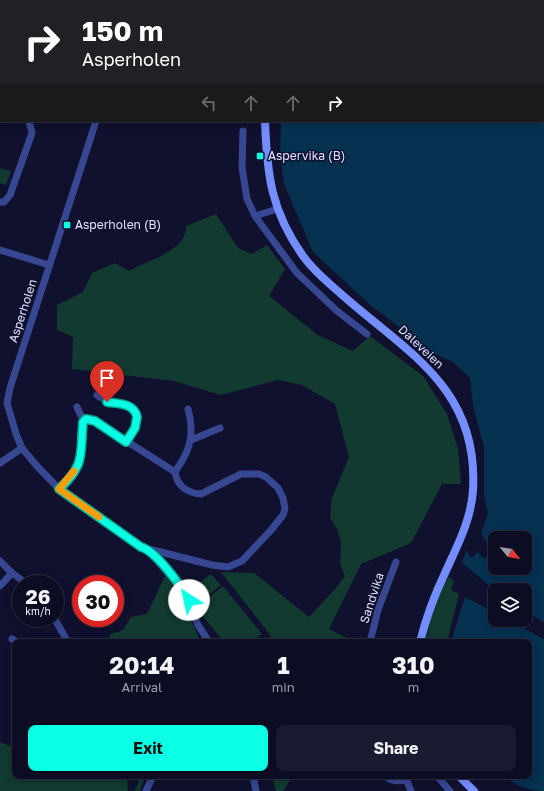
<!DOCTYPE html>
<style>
body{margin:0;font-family:"Golos Text",sans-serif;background:#1a1b30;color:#f1f3f6;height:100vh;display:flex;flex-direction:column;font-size:15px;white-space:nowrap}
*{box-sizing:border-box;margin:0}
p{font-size:13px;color:#9a9ca6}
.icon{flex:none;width:22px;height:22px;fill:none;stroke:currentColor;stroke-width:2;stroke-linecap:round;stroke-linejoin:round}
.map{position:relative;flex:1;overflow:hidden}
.drawer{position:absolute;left:12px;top:639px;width:520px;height:140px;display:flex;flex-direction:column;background:#0c0d23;border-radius:8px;box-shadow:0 2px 10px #0003,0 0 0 1px #2c2d41}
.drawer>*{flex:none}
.guide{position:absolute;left:0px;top:0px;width:544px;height:122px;box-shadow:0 2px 10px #0003,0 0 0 1px #2c2d41;background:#202124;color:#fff;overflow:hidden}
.needle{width:26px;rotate:120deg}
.tools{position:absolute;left:488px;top:531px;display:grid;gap:8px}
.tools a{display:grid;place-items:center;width:44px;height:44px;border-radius:8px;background:#0c0d23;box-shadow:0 2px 10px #0003,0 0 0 1px #2c2d41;font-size:20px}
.speed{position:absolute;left:12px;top:575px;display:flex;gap:8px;font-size:20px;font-weight:700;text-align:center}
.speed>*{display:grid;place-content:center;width:52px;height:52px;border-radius:50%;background:#0c0d23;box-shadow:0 2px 10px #0003,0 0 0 1px #2c2d41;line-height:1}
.speed small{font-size:10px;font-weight:400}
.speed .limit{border:6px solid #d22;background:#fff;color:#111}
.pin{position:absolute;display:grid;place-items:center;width:34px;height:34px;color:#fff;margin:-41px -17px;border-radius:50% 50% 50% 0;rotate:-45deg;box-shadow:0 0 4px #0007}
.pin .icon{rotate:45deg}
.me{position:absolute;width:44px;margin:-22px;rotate:325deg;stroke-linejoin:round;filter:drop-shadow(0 0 3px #0008)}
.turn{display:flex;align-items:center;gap:14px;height:84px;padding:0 16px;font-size:18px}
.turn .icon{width:52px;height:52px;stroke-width:2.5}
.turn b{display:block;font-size:28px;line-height:34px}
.lanes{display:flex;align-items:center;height:38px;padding:0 16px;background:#0003;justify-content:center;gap:20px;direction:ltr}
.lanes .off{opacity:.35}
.eta{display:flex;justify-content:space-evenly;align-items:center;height:68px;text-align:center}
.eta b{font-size:24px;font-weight:700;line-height:28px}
.button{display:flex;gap:8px;margin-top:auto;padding:8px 16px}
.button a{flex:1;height:46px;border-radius:8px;background:#0affe4;color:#111;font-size:16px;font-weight:700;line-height:46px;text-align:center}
.button a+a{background:#1a1b30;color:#f1f3f6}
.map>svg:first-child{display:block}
</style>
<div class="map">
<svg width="544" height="791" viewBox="0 0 544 791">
<rect width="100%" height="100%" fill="#10112f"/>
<g fill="#123a30">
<path d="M 138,0 L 215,0 L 214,1 Z"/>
<path d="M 0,168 L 11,171 L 6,185 L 0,183 Z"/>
<path d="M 216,214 L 238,248 L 252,254 L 267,245 L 285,269 L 269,296 L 318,335 L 353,351 L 370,336 L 423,376 L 447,414 L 458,449 L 461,484 L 442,484 L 411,543 L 361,564 L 329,629 L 355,642 L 265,642 L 271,636 L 221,572 L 254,573 L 309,617 L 335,589 L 345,576 L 340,564 L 341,542 L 337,529 L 330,517 L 332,498 L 349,457 L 335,404 L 302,385 L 278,380 L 221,395 L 174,381 L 72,369 L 73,337 L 57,330 L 57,305 L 83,292 L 92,273 L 115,263 L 129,271 C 148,260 187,251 186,226 Z"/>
<path d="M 211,574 L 221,585 L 204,599 L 195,586 Z"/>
<path d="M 165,576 L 178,591 L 169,599 L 177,615 L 187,612 L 201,642 L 107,642 L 111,634 L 123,630 L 131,617 L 147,614 Z"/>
<path d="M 449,577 L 454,581 L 451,590 L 459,594 L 447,642 L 426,642 C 429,620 436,595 449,577 Z"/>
<path d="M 223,586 L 262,634 L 251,642 L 224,642 L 196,608 Z"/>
<path d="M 0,742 L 15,748 L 15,776 L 103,776 L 107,780 L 109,776 L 127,776 L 128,791 L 0,791 Z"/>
<path d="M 141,776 L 145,776 L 140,791 L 135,791 Z"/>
<path d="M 272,776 L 293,776 L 283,791 L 276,791 Z"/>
</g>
<g fill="#063151" fill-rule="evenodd">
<path d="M 274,0 L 544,0 L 544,622 L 525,612 L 525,590 L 495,590 L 462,563 L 466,550 L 471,558 L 478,552 L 483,558 L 486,557 L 493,561 L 493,552 L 481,534 L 488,514 L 484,496 L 484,448 L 473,405 L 470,378 L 453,362 L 433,353 L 369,304 L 313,252 L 284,184 L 280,154 L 281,121 L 543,121 L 543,1 ZM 495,538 L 525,538 L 525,568 L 495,568 Z"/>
<path d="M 465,597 L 495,613 L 495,620 L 508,620 L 544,639 L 544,791 C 530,791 515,786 504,776 L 529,776 L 529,642 L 453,642 L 453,635 Z"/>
</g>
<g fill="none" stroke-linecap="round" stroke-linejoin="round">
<g stroke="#374792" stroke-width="7">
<path d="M 15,1 L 16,0"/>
<path d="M 0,97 L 1,97"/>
<path d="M 96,121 L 10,388 L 7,403 L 16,434 L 22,448 L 36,465 L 59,489 L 141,547 L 212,565 L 228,567 L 242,561 L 272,529 L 283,515 L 285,509 L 283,498 L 278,488 L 266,477 L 259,474 L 241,474 L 201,494 C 187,493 177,486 175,472 C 177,468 180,465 182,461 C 192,445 193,426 188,409"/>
<path d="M 243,131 L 242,167 L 247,199 L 255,216 L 297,273 L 337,311 L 367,334"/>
<path d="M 0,202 L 4,202 L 10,195 L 32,133 L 29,121"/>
<path d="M 255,216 L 277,209"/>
<path d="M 0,250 L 49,265"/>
<path d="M 97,395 C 109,405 125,401 136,412 C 139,425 132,432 126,442"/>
<path d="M 77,407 L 81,416 L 86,419"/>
<path d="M 191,440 L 220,428"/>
<path d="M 0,463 L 22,448"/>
<path d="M 59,489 C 85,466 80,452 83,422 L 86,419 L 95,421 L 175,472"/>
<path d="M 147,549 L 186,594 L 198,625 L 209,642"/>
<path d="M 0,561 L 12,573 L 27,584"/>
<path d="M 0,586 L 12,573"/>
<path d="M 54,618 L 68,642"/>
<path d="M 12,639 L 17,642"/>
<path d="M 370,642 L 378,610 L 396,562"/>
<path d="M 253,776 L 256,791"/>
<path d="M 386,776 C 391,782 399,781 406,780"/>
<path d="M 405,776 L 411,791"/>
<path d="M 437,776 L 450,791"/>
<path d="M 146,791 L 153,776"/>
</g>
<path stroke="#374792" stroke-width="8" d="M 0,7 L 1,8"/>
<g stroke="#758eff" stroke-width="8">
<path d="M 257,0 L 257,1"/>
<path d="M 265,121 C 267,175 271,211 303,256 C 313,270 327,282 340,293 C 406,352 479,387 473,490 C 471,521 457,546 445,573 C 434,596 426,618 420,642"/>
<path d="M 459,776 L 474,791"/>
</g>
</g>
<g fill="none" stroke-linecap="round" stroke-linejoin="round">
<g stroke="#06a694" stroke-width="10">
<path id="route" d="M 107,402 C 119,404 134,403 137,417 L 135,428 L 126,442 L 95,421 L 86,419 L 83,422 C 80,453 86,465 59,489 L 141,547 C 156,551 181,586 189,600"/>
</g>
<use href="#route" stroke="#0affe4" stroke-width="7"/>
<path stroke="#f59e0b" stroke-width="7" d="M 74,471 L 59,489 L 99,517"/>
</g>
<g fill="#0affe4" stroke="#10112f" stroke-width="1.5">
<rect x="256" y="152" width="8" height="8" rx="2"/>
<rect x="63" y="221" width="8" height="8" rx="2"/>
</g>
<g text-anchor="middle" stroke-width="3" stroke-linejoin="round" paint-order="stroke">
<g font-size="12" fill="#dee1ff" stroke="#10112f" text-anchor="start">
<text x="268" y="160">Aspervika (B)</text>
<text x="75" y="229">Asperholen (B)</text>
</g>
<g font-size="12" fill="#dee1ff" stroke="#10112f">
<text transform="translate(23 311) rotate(-72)" y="4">Asperholen</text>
<text transform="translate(421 347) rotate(43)" y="4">Daleveien</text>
<text transform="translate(372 598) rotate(-72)" y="4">Sandvika</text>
</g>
</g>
</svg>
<div class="tools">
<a><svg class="needle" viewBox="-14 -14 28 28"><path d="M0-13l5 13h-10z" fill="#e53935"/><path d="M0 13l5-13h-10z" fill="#9a9ca6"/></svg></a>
<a><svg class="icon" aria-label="layers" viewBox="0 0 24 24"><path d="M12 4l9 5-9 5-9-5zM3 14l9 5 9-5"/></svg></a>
</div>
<div class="speed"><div>26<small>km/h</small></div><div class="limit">30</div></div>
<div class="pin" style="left:107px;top:402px;background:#d93025"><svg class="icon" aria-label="arrive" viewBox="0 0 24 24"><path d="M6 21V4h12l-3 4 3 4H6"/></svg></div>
<svg class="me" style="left:189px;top:600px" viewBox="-20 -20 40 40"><circle r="19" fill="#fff"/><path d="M0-13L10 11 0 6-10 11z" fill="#0affe4"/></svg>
<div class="guide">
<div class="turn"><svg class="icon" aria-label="right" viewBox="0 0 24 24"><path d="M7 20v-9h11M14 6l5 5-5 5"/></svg><div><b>150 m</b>Asperholen</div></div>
<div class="lanes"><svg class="icon off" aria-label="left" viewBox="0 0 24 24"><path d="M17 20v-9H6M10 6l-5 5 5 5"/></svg><svg class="icon off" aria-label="ahead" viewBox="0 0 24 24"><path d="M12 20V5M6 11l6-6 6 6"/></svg><svg class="icon off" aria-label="ahead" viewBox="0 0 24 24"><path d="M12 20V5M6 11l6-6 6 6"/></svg><svg class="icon" aria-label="right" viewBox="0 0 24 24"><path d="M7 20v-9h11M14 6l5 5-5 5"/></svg></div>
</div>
<section class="drawer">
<div class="eta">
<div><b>20:14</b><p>Arrival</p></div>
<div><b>1</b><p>min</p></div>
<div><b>310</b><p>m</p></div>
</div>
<div class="button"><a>Exit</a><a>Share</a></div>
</section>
</div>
